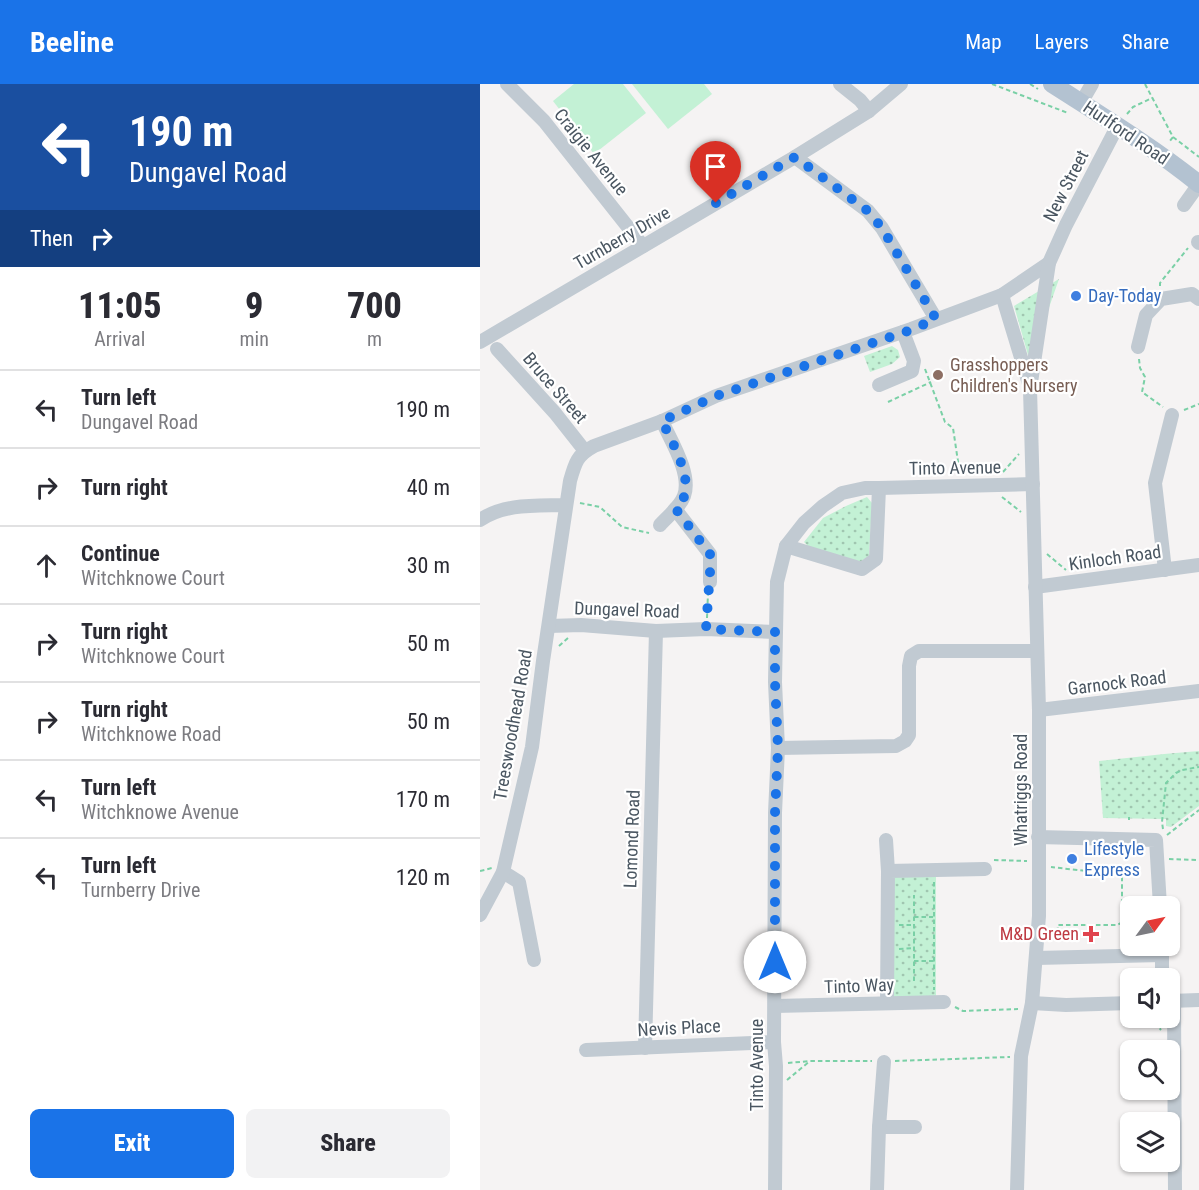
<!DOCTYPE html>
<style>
body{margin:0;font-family:"Roboto Condensed",sans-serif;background:#f2f2f3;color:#2b2b33;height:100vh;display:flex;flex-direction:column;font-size:22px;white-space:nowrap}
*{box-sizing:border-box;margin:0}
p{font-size:20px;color:#7c7c81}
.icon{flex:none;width:33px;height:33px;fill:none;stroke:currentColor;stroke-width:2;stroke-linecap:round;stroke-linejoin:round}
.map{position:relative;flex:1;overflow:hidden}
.drawer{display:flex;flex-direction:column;background:#fff;width:480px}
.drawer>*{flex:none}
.guide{background:#1a4fa0;color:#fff;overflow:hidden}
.needle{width:39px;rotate:57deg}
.tools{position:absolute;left:640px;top:812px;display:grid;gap:12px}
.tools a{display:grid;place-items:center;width:60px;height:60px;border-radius:9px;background:#fff;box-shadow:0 2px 4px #0004;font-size:30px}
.pin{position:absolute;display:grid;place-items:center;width:51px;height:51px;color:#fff;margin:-62px -26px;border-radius:50% 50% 50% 0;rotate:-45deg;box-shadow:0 0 6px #0007}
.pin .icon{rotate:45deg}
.me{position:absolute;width:66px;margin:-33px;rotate:0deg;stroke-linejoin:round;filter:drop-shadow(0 0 4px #0008)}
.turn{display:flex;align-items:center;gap:21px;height:126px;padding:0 30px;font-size:27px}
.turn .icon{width:78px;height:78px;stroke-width:2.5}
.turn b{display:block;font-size:42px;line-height:51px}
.then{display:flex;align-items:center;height:57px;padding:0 30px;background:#0003;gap:12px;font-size:22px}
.eta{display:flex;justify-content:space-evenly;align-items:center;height:102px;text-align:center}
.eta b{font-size:36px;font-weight:800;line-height:42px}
.action{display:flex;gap:12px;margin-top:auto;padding:12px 30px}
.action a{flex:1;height:69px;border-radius:9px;background:#1a73e8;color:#fff;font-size:24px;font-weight:800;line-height:69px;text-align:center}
.action a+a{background:#f2f2f3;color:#2b2b33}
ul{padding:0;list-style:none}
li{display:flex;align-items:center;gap:18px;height:78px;padding:0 30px;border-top:2px solid #e1e1e2}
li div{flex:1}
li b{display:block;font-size:22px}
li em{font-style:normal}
header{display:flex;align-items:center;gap:36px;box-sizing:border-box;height:84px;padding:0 30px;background:#1a73e8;color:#fff}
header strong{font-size:28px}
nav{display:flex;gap:33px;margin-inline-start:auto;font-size:21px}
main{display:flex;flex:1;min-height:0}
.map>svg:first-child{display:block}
</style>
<header>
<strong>Beeline</strong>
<nav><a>Map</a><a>Layers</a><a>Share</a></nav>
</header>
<main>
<section class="drawer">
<div class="guide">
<div class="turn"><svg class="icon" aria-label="left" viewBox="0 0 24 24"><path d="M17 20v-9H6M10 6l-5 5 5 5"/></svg><div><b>190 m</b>Dungavel Road</div></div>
<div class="then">Then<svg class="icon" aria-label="right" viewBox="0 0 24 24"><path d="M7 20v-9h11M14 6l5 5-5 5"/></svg></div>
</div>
<div class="eta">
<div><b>11:05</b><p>Arrival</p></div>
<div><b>9</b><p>min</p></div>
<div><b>700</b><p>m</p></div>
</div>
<ul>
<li><svg class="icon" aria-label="left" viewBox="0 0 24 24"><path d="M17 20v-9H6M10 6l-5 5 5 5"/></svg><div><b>Turn left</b><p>Dungavel Road</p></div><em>190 m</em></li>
<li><svg class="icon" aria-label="right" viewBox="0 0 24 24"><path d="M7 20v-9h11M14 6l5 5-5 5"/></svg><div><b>Turn right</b></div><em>40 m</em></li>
<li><svg class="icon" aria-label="ahead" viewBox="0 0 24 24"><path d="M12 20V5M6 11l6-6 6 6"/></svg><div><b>Continue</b><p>Witchknowe Court</p></div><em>30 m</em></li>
<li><svg class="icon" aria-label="right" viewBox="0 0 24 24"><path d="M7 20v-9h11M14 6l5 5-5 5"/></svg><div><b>Turn right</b><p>Witchknowe Court</p></div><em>50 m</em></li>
<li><svg class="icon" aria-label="right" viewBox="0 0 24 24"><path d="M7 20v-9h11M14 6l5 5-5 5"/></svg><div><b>Turn right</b><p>Witchknowe Road</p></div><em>50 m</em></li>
<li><svg class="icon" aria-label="left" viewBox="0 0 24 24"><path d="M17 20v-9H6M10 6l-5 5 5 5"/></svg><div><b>Turn left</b><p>Witchknowe Avenue</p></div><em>170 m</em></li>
<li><svg class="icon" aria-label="left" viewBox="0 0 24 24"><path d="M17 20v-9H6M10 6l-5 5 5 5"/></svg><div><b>Turn left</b><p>Turnberry Drive</p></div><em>120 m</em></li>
</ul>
<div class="action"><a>Exit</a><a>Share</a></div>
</section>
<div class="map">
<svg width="719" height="1106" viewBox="0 0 719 1106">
<defs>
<pattern id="grass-dots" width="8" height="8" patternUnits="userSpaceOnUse" patternTransform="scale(1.5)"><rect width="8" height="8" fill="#c3f1d5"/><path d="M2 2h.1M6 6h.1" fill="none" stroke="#a0c6b0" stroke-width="1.8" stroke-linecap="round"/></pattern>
</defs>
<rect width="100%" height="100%" fill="#f5f3f3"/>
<g fill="url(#grass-dots)">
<path d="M 579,195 L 550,278 L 534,222 Z"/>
<path d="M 412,262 L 418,266 L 420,273 L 412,280 L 390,288 L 384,272 Z"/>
<path d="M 387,413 L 392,419 L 389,472 L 380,478 L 331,465 L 324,458 L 343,434 L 366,422 Z"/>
<path d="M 719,667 L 719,722 L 691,743 L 686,742 L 686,735 L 623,734 L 619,677 L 684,670 Z"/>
<path d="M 456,788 L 456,916 L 408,918 L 409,789 Z"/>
</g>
<g fill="#c3f1d5">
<path d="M 94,0 L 143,0 L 166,29 L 114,70 L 73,17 Z"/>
<path d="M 152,0 L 224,0 L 232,10 L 188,45 Z"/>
</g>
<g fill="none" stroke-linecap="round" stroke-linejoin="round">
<g stroke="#7ad0a6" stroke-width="2" stroke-dasharray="4.5 3" stroke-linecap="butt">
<path d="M 512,0 L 588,29"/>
<path d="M 550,0 L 558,5"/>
<path d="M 665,0 L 693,53 L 689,58"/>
<path d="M 647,30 L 653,23 L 672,14"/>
<path d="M 693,53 L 719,73"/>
<path d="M 680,202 L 680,199 L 708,164"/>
<path d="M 659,275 L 660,284 L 665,293 L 662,308 L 683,323"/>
<path d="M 445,285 L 465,338 L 473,344 L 480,391"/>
<path d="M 408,318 L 451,298"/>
<path d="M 704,326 L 719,320"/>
<path d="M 523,388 L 539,370"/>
<path d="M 522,413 L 541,428"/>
<path d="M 100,419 L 120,423 L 142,443 L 169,449"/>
<path d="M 567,470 L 586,486"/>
<path d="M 227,534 L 228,509"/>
<path d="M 79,562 L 88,554"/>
<path d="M 649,733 L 649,736"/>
<path d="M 683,745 L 682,738 L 686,699 L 696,689 L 702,686 L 719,683"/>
<path d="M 687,751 L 719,726"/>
<path d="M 689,775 L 719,776"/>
<path d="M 514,776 L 547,777"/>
<path d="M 0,787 L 12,784"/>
<path d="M 454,798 L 454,906"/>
<path d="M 434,833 L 453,833"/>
<path d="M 419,841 L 434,841"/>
<path d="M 569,855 L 577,855 L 578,841 L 637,841 L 641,839 L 642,836 L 642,793 L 641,789 L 637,787 L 606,787 L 571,783"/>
<path d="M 419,865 L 434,864"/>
<path d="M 434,877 L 454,877"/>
<path d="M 434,897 L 434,811"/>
<path d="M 475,923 L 483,927 L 538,925"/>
<path d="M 670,933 L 681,946"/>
<path d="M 415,977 L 530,973"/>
<path d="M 308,979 L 330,977 L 392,977"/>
<path d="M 307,996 L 330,977"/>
</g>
<g stroke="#c1cad2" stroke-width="14">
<path d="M 27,0 L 64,37 L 163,162"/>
<path d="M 360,0 L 380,16 L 389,27"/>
<path d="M 601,19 L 612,0"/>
<path d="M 315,73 L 388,127 L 402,144 L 456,235"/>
<path d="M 704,121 L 719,100"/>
<path d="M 718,158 L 719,159"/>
<path d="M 522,211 L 549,300"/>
<path d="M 0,258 L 315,73 L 389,27 L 421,0"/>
<path d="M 658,263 L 666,231 L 681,215 L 712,210 L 719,215"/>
<path d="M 17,265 L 75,329 L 105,367"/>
<path d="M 399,301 L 432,287 L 434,277 L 423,248"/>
<path d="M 195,425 L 230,470 L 230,498"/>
<path d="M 0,436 C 25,419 57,422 86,421"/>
<path d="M 180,441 C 188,432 200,423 204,412 C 212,390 191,357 182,337"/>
<path d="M 306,462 L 382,485 L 396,475 L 399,404"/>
<path d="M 685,486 L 675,399 L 692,331"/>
<path d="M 555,503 L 719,481"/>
<path d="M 69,542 L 101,541 L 176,547 L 226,545 L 295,548"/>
<path d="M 559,626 L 719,607"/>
<path d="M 298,664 L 416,662 L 425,657 L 429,651 L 429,582 L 431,572 L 439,567 L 557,567"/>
<path d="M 558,753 L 676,756 L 680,822"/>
<path d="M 406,756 L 408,787"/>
<path d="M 23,788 L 39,798 L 54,876"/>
<path d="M 0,831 L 23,788 L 52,663 L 63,577 L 90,397 C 95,379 97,371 114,362 L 182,337 L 236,312 L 431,245 L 522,211 L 569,179"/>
<path d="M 682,861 L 682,894"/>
<path d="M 556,874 L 682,871"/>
<path d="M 690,917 L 719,916"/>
<path d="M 694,917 L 695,1106"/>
<path d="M 407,919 L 408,787 L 505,785"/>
<path d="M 552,919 L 586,921 L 651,919"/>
<path d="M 295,922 L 464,918"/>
<path d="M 165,964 L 176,547"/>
<path d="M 106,966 L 294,958"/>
<path d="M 399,1043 L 435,1043"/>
<path d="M 295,1106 L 296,982 L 294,958 L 295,729 L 298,664 L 295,598 L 297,498 L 306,462 L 324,439 L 343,422 L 362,409 L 385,404 L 399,404 L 553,400"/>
<path d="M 397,1106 L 399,1043 L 404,978"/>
<path d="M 537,1106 L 541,972 L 552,919 L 559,832 L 559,626 L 550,305 L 569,179 L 586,141 L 638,41"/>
</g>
<path stroke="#b3c2d1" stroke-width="18" d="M 572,0 C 622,32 673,63 719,100"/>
</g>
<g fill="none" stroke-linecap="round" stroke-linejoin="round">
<path stroke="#1a73e8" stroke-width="10" stroke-dasharray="0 18" d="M 236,119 L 315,73 L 388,127 L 402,144 L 456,235 L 431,246 L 236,312 L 182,337 C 191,356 212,392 204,413 C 202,417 198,421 195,424 L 230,470 L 230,498 L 229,502 L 226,545 L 295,548 L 295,598 L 298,664 L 295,729 L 295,878"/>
</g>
<g fill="#3f7fe0" stroke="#fff" stroke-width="2">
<circle cx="596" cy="212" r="6"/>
<circle cx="592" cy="775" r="6"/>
</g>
<circle fill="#8d6e63" stroke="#fff" stroke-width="2" cx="458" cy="291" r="6"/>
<path fill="#e0444e" stroke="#fff" stroke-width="2" d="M608 841h6v6h6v6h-6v6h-6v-6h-6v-6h6z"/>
<g text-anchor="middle" stroke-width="4.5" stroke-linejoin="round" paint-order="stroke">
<g font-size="18" fill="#4a5661" stroke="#fff">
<text transform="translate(646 49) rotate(34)" y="6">Hurlford Road</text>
<text transform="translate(111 68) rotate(51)" y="6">Craigie Avenue</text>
<text transform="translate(586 102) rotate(-63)" y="6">New Street</text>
<text transform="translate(142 154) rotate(-30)" y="6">Turnberry Drive</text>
<text transform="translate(75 304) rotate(49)" y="6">Bruce Street</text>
<text transform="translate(475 384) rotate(-1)" y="6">Tinto Avenue</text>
<text transform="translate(635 474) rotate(-8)" y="6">Kinloch Road</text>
<text transform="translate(147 526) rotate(2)" y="6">Dungavel Road</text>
<text transform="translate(637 599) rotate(-7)" y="6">Garnock Road</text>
<text transform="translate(33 641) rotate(-80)" y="6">Treeswoodhead Road</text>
<text transform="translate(541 706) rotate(-90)" y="6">Whatriggs Road</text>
<text transform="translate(152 755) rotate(-88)" y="6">Lomond Road</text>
<text transform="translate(379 902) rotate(-2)" y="6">Tinto Way</text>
<text transform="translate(199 944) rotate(-3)" y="6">Nevis Place</text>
<text transform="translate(277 981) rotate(-90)" y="6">Tinto Avenue</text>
</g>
<g font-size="18" fill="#366cbe" stroke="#fff" text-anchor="start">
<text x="608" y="218">Day-Today</text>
<text x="604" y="771">Lifestyle<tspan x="604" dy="21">Express</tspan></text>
</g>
<g font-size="18" fill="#785e54" stroke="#fff" text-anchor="start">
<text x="470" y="287">Grasshoppers<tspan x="470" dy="21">Children's Nursery</tspan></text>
</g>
<g font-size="18" fill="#be3a42" stroke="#fff" text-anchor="end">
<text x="599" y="856">M&amp;D Green</text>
</g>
</g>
</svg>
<div class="tools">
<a><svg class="needle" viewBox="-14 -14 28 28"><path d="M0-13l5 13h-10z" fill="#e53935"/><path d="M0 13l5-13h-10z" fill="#7c7c81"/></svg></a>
<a><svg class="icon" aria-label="sound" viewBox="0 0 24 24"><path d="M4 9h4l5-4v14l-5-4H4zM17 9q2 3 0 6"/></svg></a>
<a><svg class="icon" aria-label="search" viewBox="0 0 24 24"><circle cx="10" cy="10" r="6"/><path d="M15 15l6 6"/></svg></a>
<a><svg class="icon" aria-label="layers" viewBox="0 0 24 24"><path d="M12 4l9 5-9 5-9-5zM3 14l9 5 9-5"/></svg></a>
</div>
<div class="pin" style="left:236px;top:119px;background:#d93025"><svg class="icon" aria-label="arrive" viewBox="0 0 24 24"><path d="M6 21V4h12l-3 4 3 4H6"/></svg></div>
<svg class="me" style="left:295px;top:878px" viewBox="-20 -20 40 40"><circle r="19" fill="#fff"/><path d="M0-13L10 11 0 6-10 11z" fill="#1a73e8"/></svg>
</div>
</main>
